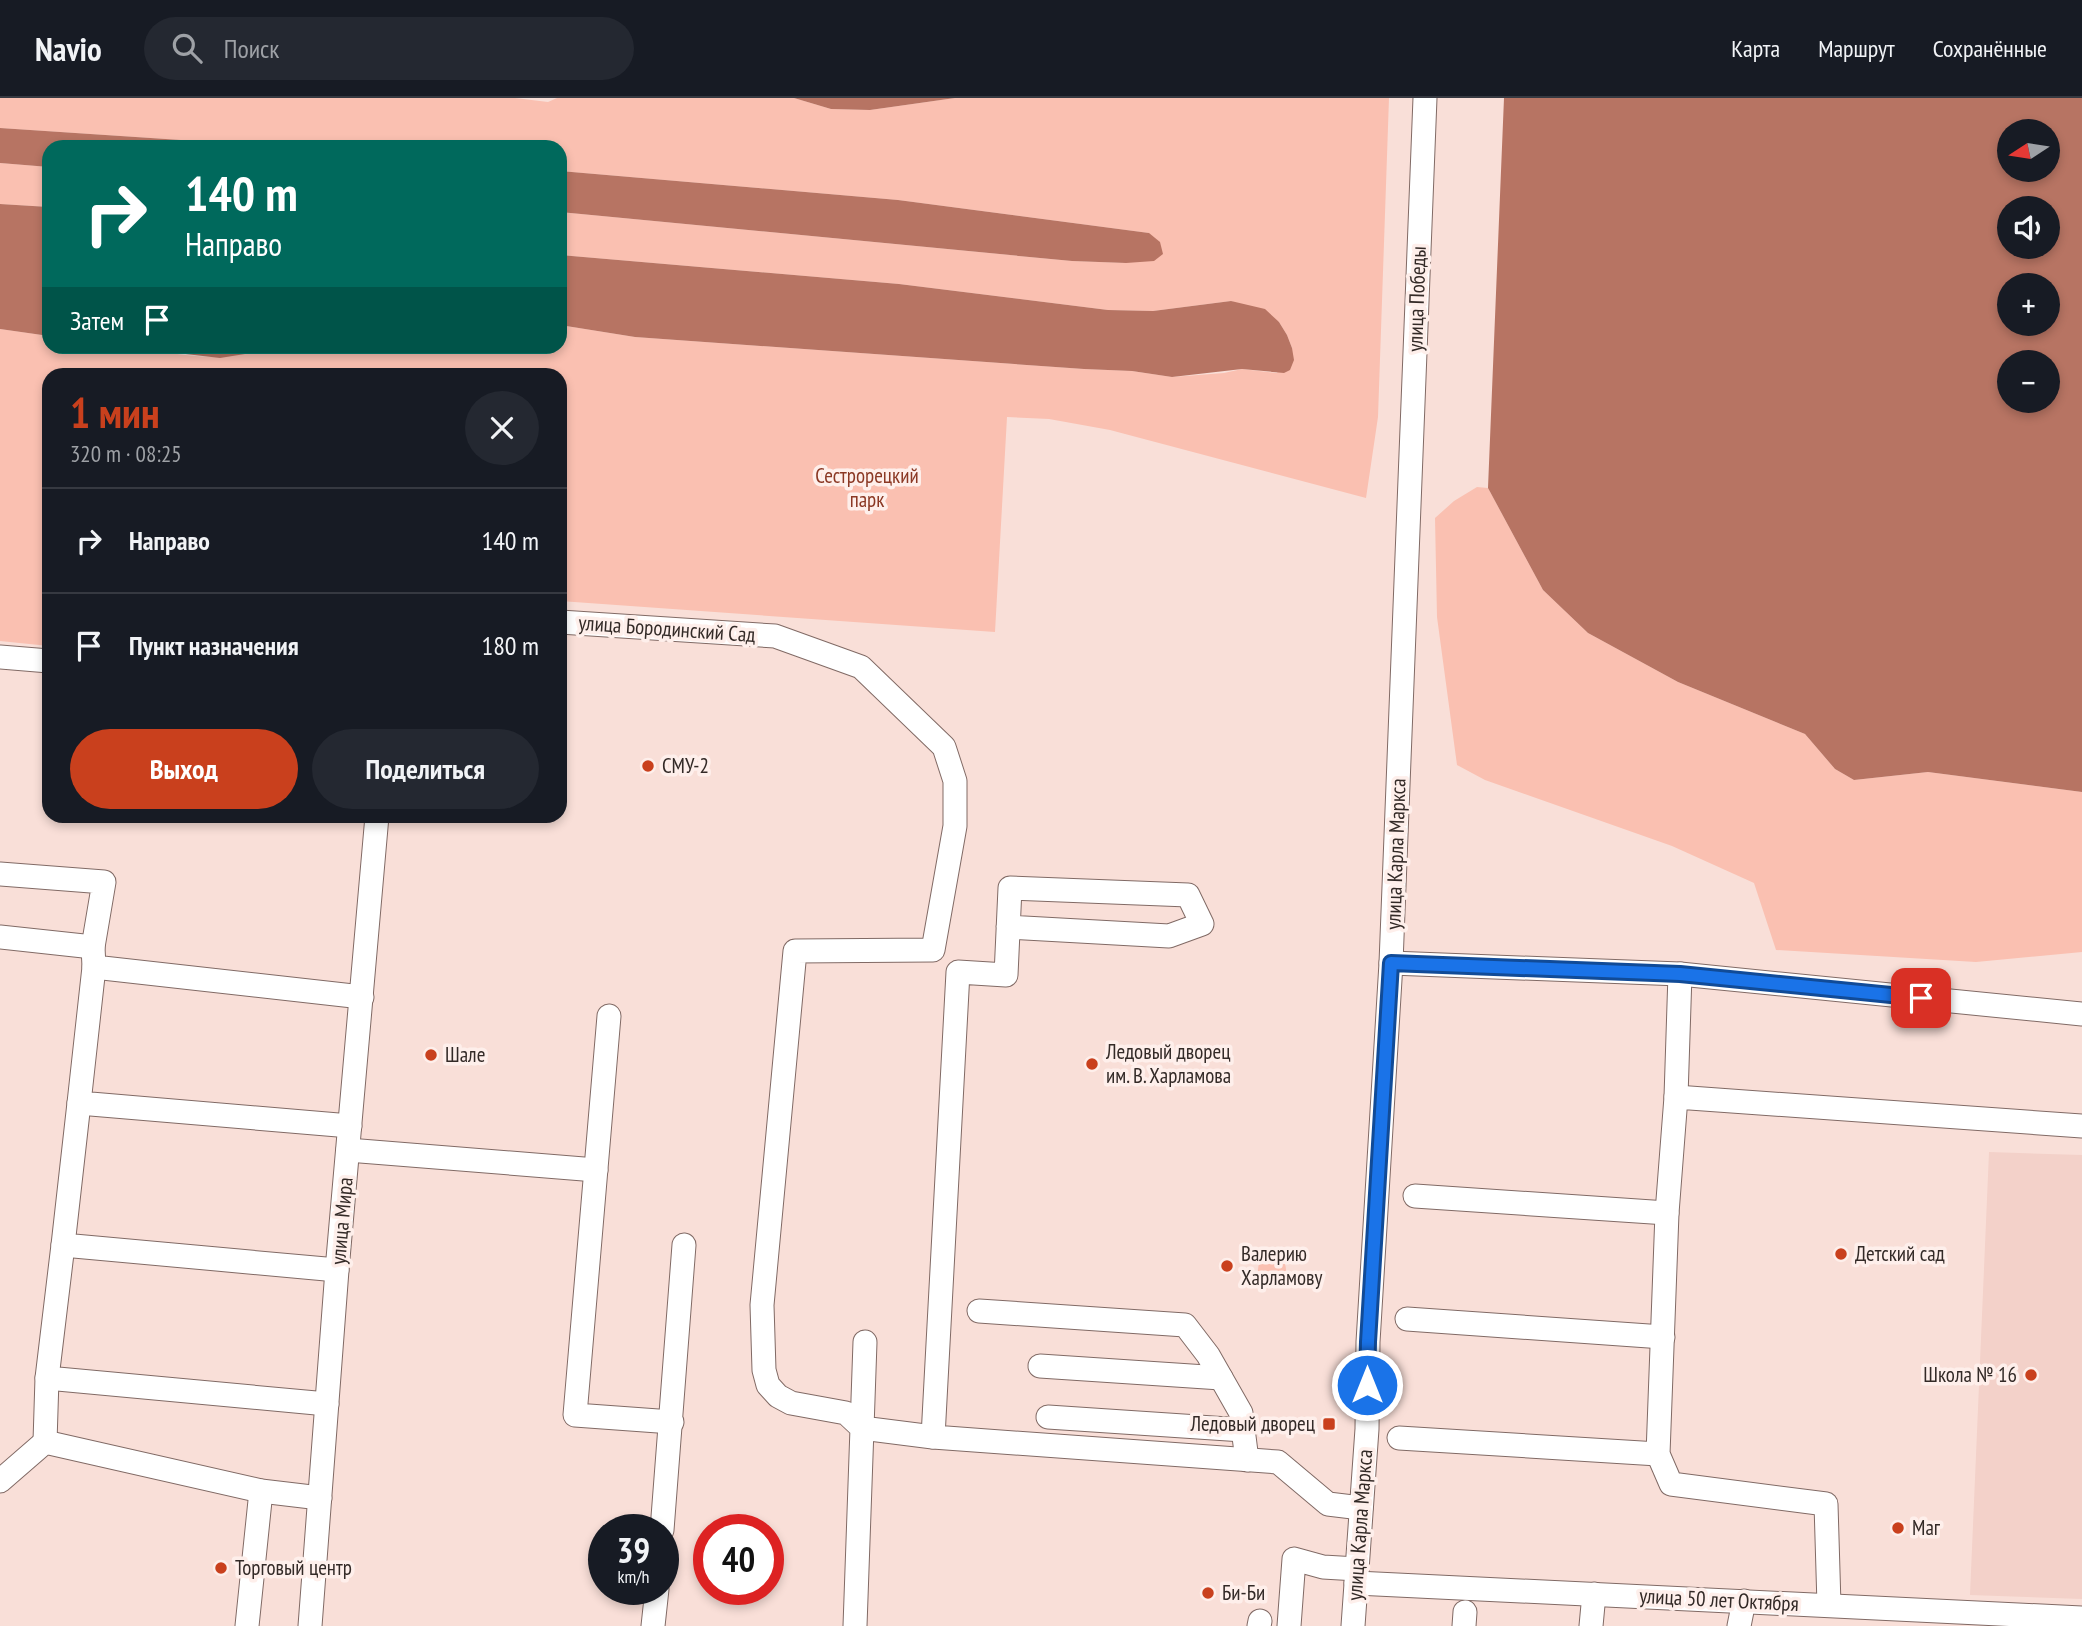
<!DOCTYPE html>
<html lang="ru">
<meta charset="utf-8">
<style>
body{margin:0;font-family:"PT Sans Narrow",sans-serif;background:#242831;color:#f1f3f6;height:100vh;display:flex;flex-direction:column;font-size:26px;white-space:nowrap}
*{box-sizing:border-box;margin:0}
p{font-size:23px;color:#9ea1a6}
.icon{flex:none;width:38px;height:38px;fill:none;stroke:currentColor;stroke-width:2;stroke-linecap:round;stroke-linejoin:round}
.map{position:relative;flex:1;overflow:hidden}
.panel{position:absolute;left:42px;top:270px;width:525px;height:455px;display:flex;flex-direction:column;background:#171b24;border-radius:21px;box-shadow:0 4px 10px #0003}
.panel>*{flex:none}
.banner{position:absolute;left:42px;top:42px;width:525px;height:214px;border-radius:21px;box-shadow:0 4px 10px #0003;background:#00695c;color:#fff;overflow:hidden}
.needle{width:46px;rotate:258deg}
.fabs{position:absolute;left:1997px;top:21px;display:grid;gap:14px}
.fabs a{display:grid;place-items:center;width:63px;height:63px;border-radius:50%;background:#171b24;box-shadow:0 4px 10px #0003;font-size:35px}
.speed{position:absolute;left:588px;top:1416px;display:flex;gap:14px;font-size:35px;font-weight:700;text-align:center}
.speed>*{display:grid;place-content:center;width:91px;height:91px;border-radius:50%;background:#171b24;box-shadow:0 4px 10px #0003;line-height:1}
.speed small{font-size:18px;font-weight:400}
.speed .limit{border:10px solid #d22;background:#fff;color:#111}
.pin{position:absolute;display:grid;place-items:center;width:60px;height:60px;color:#fff;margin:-30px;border-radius:14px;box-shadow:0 4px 10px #0006}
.me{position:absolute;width:77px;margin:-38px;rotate:0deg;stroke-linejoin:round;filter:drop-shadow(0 0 5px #0008)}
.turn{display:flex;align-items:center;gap:24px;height:147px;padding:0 28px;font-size:32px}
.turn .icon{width:91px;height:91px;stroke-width:2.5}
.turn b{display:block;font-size:49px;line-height:60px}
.then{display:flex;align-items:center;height:66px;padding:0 28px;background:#0003;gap:14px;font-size:26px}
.round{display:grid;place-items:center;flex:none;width:74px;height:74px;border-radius:37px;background:#242831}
.head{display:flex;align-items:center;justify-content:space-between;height:119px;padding:0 28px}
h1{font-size:42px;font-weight:600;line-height:52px;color:#c9401d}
.cta{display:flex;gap:14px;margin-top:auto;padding:14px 28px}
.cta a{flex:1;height:80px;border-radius:42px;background:#c9401d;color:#fff;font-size:28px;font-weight:600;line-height:80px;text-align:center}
.cta a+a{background:#242831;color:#f1f3f6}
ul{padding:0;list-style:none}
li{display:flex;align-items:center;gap:21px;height:105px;padding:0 28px;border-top:2px solid #363941}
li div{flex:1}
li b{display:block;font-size:26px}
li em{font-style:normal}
header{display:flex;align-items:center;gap:42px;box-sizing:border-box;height:98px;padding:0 35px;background:#171b24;border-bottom:2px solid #363941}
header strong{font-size:33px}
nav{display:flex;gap:38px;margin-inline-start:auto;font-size:24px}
.search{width:490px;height:63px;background:#242831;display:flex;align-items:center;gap:18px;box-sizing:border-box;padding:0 24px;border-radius:38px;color:#9ea1a6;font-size:26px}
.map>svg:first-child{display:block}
</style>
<header>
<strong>Navio</strong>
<div class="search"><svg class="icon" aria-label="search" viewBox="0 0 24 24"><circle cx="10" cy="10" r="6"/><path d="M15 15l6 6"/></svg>Поиск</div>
<nav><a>Карта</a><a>Маршрут</a><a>Сохранённые</a></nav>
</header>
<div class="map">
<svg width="2082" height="1528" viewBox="0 0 2082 1528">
<rect width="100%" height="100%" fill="#f9dfd8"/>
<path fill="#f3d1c9" d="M 1989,1054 L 2082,1057 L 2082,1501 L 1970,1497 Z"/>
<g fill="#fac0b1">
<path d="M 0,0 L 515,0 L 548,4 L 557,0 L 794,0 L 831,11 L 870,12 L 955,0 L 1389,0 L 1378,319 L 1366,400 L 1110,332 L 1049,321 L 1007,319 L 995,534 L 560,503 L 560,276 L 49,276 L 49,548 L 0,543 L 0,231 L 49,238 L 49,248 C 75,249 101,247 126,249 C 165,251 222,271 255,248 L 560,248 L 560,227 L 635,239 L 1084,271 L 1132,273 L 1172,279 L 1224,275 L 1242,271 L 1277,275 L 1292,250 L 1287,237 L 1279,224 L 1231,203 L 1153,213 L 1108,212 L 899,186 L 560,157 L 560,114 L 1072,163 L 1126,165 L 1149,135 L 898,102 L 560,73 L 560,49 L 288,49 L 0,30 Z"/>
<path d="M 0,65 L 49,69 L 49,109 L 0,106 Z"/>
<path d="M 1477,389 L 1488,390 L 1543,492 L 1588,535 L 1678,584 L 1805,636 L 1835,671 L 1854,682 L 1928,674 L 2082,694 L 2082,854 L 1976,864 L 1776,852 L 1754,785 L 1672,748 L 1485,682 L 1457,667 L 1437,519 L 1435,420 L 1454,403 Z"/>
<circle cx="1272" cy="1172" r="14"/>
</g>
<g fill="#b77463" fill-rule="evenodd">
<path d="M 794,0 L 955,0 L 870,12 L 831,11 Z"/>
<path d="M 1504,0 L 2082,0 L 2082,694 L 1928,674 L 1854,682 L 1835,671 L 1805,636 L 1678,584 L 1588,535 L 1543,492 L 1488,390 ZM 2009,33 L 2048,33 L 2048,72 L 2009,72 ZM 2009,110 L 2048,110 L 2048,149 L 2009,149 ZM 2009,187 L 2048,187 L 2048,226 L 2009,226 ZM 2009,264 L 2048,264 L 2048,303 L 2009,303 Z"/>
<path d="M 0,30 L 288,49 L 49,49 L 49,69 L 0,65 Z"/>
<path d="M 560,73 L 898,102 L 1149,135 L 1160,144 L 1163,156 L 1154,163 L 1126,165 L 1072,163 L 560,114 Z"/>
<path d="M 0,106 L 49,109 L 49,238 L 0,231 Z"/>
<path d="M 560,157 L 899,186 L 1108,212 L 1153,213 L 1231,203 L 1265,211 L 1279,224 L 1287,237 L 1292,250 L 1294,262 L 1290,272 L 1284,275 L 1242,271 L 1172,279 L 1132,273 L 1084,271 L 635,239 L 560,227 Z"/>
<path d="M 125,249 L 255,248 L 255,249 L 245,256 L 220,260 Z"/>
</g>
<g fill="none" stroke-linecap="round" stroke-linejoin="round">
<g stroke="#816a65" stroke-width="25">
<g id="minor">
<path d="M 560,524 L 775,538 L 861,569 L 944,649 L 955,683 L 955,728 L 933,852 L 795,853 L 762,1207 L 764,1272 L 768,1287 L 778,1298 L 791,1305 L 846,1315 L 862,1330 L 855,1528"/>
<path d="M 0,559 L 49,563"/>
<path d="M 0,776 L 104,784 L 93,849 L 94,869 L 362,899"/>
<path d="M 1008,829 L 1169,838 L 1202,826 L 1188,797 L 1010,790 L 1006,877 L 958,874 L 933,1339 L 1278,1364 L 1328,1406 L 1361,1410"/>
<path d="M 0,839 L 93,849"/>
<path d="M 1391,865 L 1680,876 L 2082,916"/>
<path d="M 94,869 L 79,1005 L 350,1028"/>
<path d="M 609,918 L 575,1317 L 672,1324"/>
<path d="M 1676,999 L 1680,876"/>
<path d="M 79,1005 L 63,1147 L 337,1172"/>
<path d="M 348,1052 L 596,1072"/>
<path d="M 1415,1098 L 1667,1115"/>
<path d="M 63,1147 L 47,1280 L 327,1306"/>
<path d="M 979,1213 L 1185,1227 L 1208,1257 L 1241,1315 L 1247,1362"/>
<path d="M 1407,1221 L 1663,1239"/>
<path d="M 865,1244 L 862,1330 L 933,1339"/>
<path d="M 1040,1268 L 1221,1280"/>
<path d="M 1048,1319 L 1243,1332"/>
<path d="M 1399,1340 L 1658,1356"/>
<path d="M 45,1344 L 47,1280"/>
<path d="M 0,1383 L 45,1344 L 261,1393 L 320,1400"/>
<path d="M 662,1432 L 684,1147"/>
<path d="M 1356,1485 L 2082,1520"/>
<path d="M 1829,1507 L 1826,1406 L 1671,1386 L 1658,1356 L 1667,1115 L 1676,999 L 2082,1028"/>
<path d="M 247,1528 L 261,1393"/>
<path d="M 310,1528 L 337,1172 L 377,718"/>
<path d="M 653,1528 L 657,1491"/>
<path d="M 1259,1528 L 1260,1523"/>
<path d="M 1289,1528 L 1294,1461 L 1323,1469 L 1357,1471"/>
<path d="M 1353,1528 L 1367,1331 L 1368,1244 L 1391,865 L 1425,0"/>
<path d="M 1464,1528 L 1465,1514"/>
<path d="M 1591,1528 L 1594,1496"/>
<path d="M 1739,1528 L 1744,1503"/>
</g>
</g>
<use href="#minor" stroke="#fff" stroke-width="23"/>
</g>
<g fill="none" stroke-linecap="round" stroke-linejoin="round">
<g stroke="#114b97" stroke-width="18">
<path id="route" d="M 1367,1287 L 1368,1244 L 1391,865 L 1680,876 L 1921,900"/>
</g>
<use href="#route" stroke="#1a73e8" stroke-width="12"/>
</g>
<g fill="#c9401d" stroke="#feefeb" stroke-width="2.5">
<circle cx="648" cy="668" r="7"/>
<circle cx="431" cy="957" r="7"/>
<circle cx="1092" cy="966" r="7"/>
<circle cx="1841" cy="1156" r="7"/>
<circle cx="1227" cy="1168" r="7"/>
<circle cx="2031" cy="1277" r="7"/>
<rect x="1322" y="1319" width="14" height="14" rx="3.5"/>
<circle cx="1898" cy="1430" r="7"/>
<circle cx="221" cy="1470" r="7"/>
<circle cx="1208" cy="1495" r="7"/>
</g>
<g text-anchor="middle" stroke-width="7" stroke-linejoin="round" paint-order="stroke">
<g font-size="21" fill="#332a27" stroke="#feefeb">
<text transform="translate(1417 201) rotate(-88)" y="7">улица Победы</text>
<text transform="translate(667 531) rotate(4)" y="7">улица Бородинский Сад</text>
<text transform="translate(1396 756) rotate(-88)" y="7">улица Карла Маркса</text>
<text transform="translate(342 1123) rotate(-85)" y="7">улица Мира</text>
<text transform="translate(1360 1427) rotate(-86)" y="7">улица Карла Маркса</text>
<text transform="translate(1719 1502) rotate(3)" y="7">улица 50 лет Октября</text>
</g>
<g font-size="21" fill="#8b3824" stroke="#feefeb">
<text x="867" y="385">Сестрорецкий<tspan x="867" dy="24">парк</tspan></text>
</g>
<g font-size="21" fill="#332a27" stroke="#feefeb" text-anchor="start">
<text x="662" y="675">СМУ-2</text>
<text x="1106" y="961">Ледовый дворец<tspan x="1106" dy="24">им. В. Харламова</tspan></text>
<text x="445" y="964">Шале</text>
<text x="1241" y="1163">Валерию<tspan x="1241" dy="24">Харламову</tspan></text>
<text x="1855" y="1163">Детский сад</text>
<text x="2017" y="1284" text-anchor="end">Школа № 16</text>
<text x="1315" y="1333" text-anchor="end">Ледовый дворец</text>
<text x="1912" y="1437">Маг</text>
<text x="235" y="1477">Торговый центр</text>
<text x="1222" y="1502">Би-Би</text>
</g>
</g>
</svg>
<div class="fabs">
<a><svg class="needle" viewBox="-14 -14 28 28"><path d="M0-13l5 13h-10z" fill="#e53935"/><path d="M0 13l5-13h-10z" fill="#9ea1a6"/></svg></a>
<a><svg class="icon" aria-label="sound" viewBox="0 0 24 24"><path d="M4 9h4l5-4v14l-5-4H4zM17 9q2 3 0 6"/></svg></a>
<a>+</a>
<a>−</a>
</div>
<div class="speed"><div>39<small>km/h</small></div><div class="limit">40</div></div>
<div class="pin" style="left:1921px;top:900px;background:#d93025"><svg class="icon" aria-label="arrive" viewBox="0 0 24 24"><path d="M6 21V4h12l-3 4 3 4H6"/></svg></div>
<svg class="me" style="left:1367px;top:1287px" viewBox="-20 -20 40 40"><circle r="17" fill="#1a73e8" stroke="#fff" stroke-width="3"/><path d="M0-11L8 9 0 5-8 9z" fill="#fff"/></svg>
<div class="banner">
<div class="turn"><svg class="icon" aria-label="right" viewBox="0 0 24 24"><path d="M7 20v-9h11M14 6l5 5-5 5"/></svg><div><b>140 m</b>Направо</div></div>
<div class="then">Затем<svg class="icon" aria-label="arrive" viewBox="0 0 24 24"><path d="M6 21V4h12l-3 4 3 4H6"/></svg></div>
</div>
<section class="panel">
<div class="head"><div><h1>1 мин</h1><p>320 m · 08:25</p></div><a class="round"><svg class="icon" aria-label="close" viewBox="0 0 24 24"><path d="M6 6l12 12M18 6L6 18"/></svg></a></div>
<ul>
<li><svg class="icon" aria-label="right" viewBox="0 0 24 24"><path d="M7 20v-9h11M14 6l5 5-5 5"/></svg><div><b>Направо</b></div><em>140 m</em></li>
<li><svg class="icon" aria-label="arrive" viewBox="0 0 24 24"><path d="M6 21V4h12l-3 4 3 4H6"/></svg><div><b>Пункт назначения</b></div><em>180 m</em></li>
</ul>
<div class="cta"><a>Выход</a><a>Поделиться</a></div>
</section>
</div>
